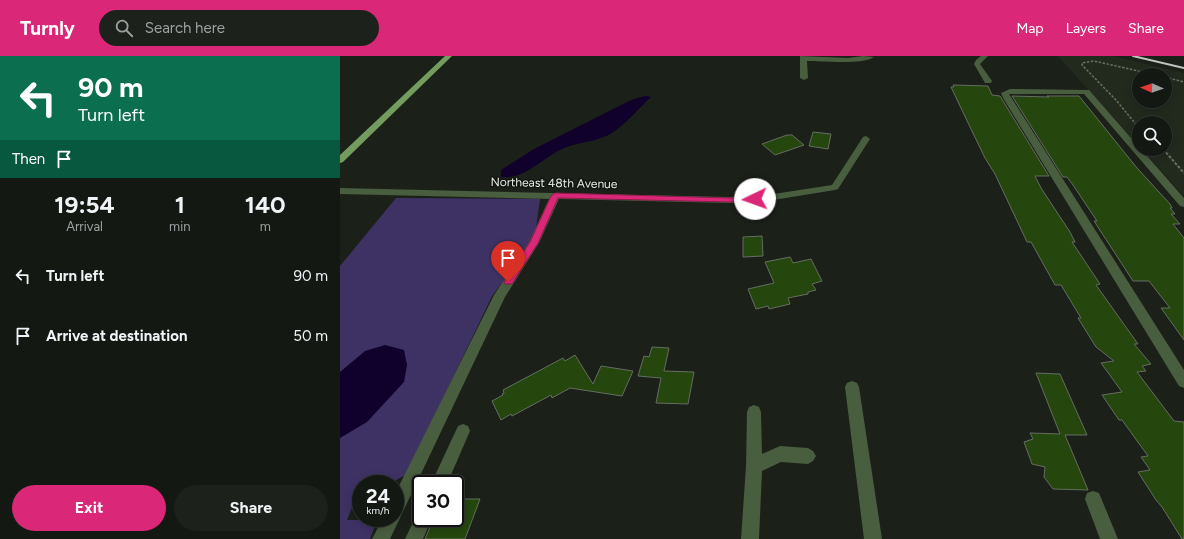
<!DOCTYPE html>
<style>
body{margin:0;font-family:Figtree,sans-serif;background:#1d211c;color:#f1f3f6;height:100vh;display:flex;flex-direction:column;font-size:15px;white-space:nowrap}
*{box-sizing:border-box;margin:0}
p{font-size:13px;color:#9da0a0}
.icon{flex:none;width:22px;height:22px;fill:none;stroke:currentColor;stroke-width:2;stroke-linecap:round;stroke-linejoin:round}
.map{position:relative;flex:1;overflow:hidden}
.sheet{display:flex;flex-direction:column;background:#141813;width:340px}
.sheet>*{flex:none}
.guide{background:#0b6e4f;color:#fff;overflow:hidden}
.needle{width:26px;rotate:272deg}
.fabs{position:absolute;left:792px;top:12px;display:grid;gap:8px}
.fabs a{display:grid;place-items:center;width:40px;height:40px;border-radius:50%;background:#141813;box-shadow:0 2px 10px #0003,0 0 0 1px #333733;font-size:20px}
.speed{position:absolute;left:12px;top:419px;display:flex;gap:8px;font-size:20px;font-weight:700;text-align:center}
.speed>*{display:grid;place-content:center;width:52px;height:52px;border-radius:50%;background:#141813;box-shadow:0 2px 10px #0003,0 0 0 1px #333733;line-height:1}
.speed small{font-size:10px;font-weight:400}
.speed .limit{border:2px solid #111;border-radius:6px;background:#fff;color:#111}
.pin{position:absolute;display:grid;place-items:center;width:34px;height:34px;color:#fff;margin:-41px -17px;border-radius:50% 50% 50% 0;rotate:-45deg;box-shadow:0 0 4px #0007}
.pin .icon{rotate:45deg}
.me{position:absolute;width:44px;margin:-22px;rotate:267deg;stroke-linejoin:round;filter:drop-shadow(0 0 3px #0008)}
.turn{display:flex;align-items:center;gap:14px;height:84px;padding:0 12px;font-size:18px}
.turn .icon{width:52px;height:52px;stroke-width:2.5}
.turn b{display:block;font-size:28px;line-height:34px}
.then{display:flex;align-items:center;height:38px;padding:0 12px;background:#0003;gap:8px;font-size:15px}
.eta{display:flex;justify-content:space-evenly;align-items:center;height:68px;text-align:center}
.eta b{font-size:24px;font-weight:700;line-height:28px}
.action{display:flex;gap:8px;margin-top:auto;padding:8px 12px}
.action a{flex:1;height:46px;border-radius:24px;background:#db2777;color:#fff;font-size:16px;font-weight:700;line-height:46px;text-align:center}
.action a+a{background:#1d211c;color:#f1f3f6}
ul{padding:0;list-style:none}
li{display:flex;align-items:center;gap:12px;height:60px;padding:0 12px}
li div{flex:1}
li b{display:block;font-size:15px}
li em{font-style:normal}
header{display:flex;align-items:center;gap:24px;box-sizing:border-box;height:56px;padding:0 20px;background:#db2777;color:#fff}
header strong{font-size:19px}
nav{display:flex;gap:22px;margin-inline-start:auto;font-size:14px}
.search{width:280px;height:36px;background:#1d211c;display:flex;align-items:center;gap:10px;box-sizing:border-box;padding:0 14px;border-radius:22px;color:#9da0a0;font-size:15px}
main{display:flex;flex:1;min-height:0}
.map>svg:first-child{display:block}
</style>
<header>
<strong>Turnly</strong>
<div class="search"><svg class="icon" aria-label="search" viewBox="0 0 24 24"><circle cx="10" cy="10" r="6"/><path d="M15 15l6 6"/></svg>Search here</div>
<nav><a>Map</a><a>Layers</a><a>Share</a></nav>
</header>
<main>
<section class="sheet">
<div class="guide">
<div class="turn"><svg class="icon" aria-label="left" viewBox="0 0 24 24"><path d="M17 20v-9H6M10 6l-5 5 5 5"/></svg><div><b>90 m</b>Turn left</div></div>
<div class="then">Then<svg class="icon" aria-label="arrive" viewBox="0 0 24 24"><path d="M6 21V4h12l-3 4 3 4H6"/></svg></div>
</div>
<div class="eta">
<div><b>19:54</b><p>Arrival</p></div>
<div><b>1</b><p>min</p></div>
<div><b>140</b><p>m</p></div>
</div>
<ul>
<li><svg class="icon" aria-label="left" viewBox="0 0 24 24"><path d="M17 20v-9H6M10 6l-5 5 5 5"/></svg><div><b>Turn left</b></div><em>90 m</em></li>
<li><svg class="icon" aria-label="arrive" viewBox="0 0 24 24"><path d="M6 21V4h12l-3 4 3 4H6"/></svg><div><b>Arrive at destination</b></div><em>50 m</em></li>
</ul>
<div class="action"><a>Exit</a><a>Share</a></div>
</section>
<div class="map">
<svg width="844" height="483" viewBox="0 0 844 483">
<rect width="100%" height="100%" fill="#1b2019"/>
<path fill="#222a1e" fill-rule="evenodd" d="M 718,0 L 773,0 L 844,17 L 844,140 L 802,93 L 825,93 L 825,67 L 799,67 L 799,90 ZM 799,19 L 825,19 L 825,45 L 799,45 Z"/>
<path fill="#3e3265" d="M 56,142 L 200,143 L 196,172 L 185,196 L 152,240 L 67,418 L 49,428 L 21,428 L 21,444 L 13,449 L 7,464 L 37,464 L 30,483 L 0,483 L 0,210 Z"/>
<g fill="#0f002c">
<path d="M 306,40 L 311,41 C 298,53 286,68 272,77 C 259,85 241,86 227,91 C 204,99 187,124 161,121 L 161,114 L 194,93 L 289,45 L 297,42 Z"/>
<path d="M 45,289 L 64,294 L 67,309 L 64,326 L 27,366 L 0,382 L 0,316 L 25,295 Z"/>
</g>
<g fill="#25470e" stroke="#666c63">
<path d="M 613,29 L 648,30 L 652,39 L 660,40 L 709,120 L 695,120 L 701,132 L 730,176 L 735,186 L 732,186 L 760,228 L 756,229 L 798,288 L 794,288 L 811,308 L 802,310 L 806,315 L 797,316 L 834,365 L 844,366 L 844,483 L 842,483 L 822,451 L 816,444 L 798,416 L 810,414 L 801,401 L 808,400 L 782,364 L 779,364 L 762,339 L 782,336 L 761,307 L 774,305 L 756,291 L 738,262 L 741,262 L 721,229 L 715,229 L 691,186 L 687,186 L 655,118 L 645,102 L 630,71 L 611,31 L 614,31 Z"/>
<path d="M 672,40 L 709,41 L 707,40 L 739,40 L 797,112 L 830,148 L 832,152 L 830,152 L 835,158 L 831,158 L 840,168 L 833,168 L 844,182 L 844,284 L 821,252 L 830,252 L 809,225 L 793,225 L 754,165 L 757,165 L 733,129 L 727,121 L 723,121 Z"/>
<path d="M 473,76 L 491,78 L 488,93 L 469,90 Z"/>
<path d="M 447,79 L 452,79 L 464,89 L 435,99 L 422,88 Z"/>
<path d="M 422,180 L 423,200 L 403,201 L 403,181 Z"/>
<path d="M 450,201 L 453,207 L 471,203 L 482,225 L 472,228 L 476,234 L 468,236 L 468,238 L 448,242 L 450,248 L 429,253 L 428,250 L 416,253 L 408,233 L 434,227 L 425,206 Z"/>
<path d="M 312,291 L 329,292 L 324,315 L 354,316 L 348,348 L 316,347 L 321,322 L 298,320 L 304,300 L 309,301 Z"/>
<path d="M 235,299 L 253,328 L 261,310 L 293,315 L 282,340 L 230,332 L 212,342 L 211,339 L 172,360 L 171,358 L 161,364 L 152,345 L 163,339 L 162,338 L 164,337 L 163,334 L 223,302 L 225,305 Z"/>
<path d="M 696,317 L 720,318 L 747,379 L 725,379 L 748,434 L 713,433 L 704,421 L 705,411 L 692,408 L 684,386 L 693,383 L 690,377 L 720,378 Z"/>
<path d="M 115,443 L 140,443 L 125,483 L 85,483 L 93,464 L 95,462 L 115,462 Z"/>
</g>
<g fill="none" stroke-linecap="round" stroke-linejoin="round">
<g stroke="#6a6e68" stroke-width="1.5" stroke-dasharray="2.5 1.5" stroke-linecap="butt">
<path d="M 825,21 L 844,26"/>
<path d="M 799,72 L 776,44 L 742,9 L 742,7 L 754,5 L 816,19"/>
</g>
<path stroke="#6a6e68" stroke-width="2" stroke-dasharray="3 1.5" stroke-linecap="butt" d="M 823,93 L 844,117"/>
<g fill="#495d3f" fill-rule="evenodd">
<path d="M 460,0 L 508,2 L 523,0 L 534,1 C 524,9 481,5 467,5 L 468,22 L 464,24 L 460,22 Z"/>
<path d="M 641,0 L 648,0 L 640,8 L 652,25 L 651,27 L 645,27 L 634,8 L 636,4 Z"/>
<path d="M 670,33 L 749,34 L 799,91 L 799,93 L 801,93 L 844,142 L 844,151 L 840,150 L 744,38 L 669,38 L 844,314 L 844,332 L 839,330 L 663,42 L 661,37 Z"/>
<path d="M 526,80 L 530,83 L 498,133 L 495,134 L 427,145 L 390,147 L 219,143 L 199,187 L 165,241 L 50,483 L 32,483 L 43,462 L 55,462 L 55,438 L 154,239 L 189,186 L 209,143 L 0,138 L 0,132 L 390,141 L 427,139 L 492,129 L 523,81 Z"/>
<path d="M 512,325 L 517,327 L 519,331 L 542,483 L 524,483 L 505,331 L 507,327 Z"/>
<path d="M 414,349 L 419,351 L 421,356 L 422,398 L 440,390 L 468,392 L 473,395 L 476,400 L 473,405 L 468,408 L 441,406 L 422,415 L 419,483 L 401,483 L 406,410 L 407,356 L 409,351 Z"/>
<path d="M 123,368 L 128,370 L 130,375 L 107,428 L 91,428 L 118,370 Z"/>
<path d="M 753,435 L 759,437 L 778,483 L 760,483 L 745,443 L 747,437 Z"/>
<path d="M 81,455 L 81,462 L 92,462 L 83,483 L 65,483 L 78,456 Z"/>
</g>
<path fill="#739c5e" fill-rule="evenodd" d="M 105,0 L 112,0 L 3,106 L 0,107 L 0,99 Z"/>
<path stroke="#c1c4bf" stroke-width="2" d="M 793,0 L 844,12"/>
</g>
<path fill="#db2777" stroke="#8e194d" d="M 215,137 L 390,142 L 415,140 L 419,143 L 415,145 L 390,146 L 218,142 L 198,187 L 172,228 L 165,228 L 164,226 L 190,186 L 211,140 Z"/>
<g text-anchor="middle" stroke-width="3" stroke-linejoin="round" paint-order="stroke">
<g font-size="12" fill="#eaede8" stroke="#121610">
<text transform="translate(214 127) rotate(1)" y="4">Northeast 48th Avenue</text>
</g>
</g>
</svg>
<div class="fabs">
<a><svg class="needle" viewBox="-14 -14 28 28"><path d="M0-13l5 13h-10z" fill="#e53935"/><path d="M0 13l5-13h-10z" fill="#9da0a0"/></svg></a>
<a><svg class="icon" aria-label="search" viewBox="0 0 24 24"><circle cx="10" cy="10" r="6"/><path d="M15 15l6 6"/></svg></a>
</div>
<div class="speed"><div>24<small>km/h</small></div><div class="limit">30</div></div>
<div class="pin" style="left:168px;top:226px;background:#d93025"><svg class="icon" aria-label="arrive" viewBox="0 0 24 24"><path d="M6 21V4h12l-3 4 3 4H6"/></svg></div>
<svg class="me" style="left:415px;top:143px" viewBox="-20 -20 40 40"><circle r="19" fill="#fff"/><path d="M0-13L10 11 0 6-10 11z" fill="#db2777"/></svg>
</div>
</main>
